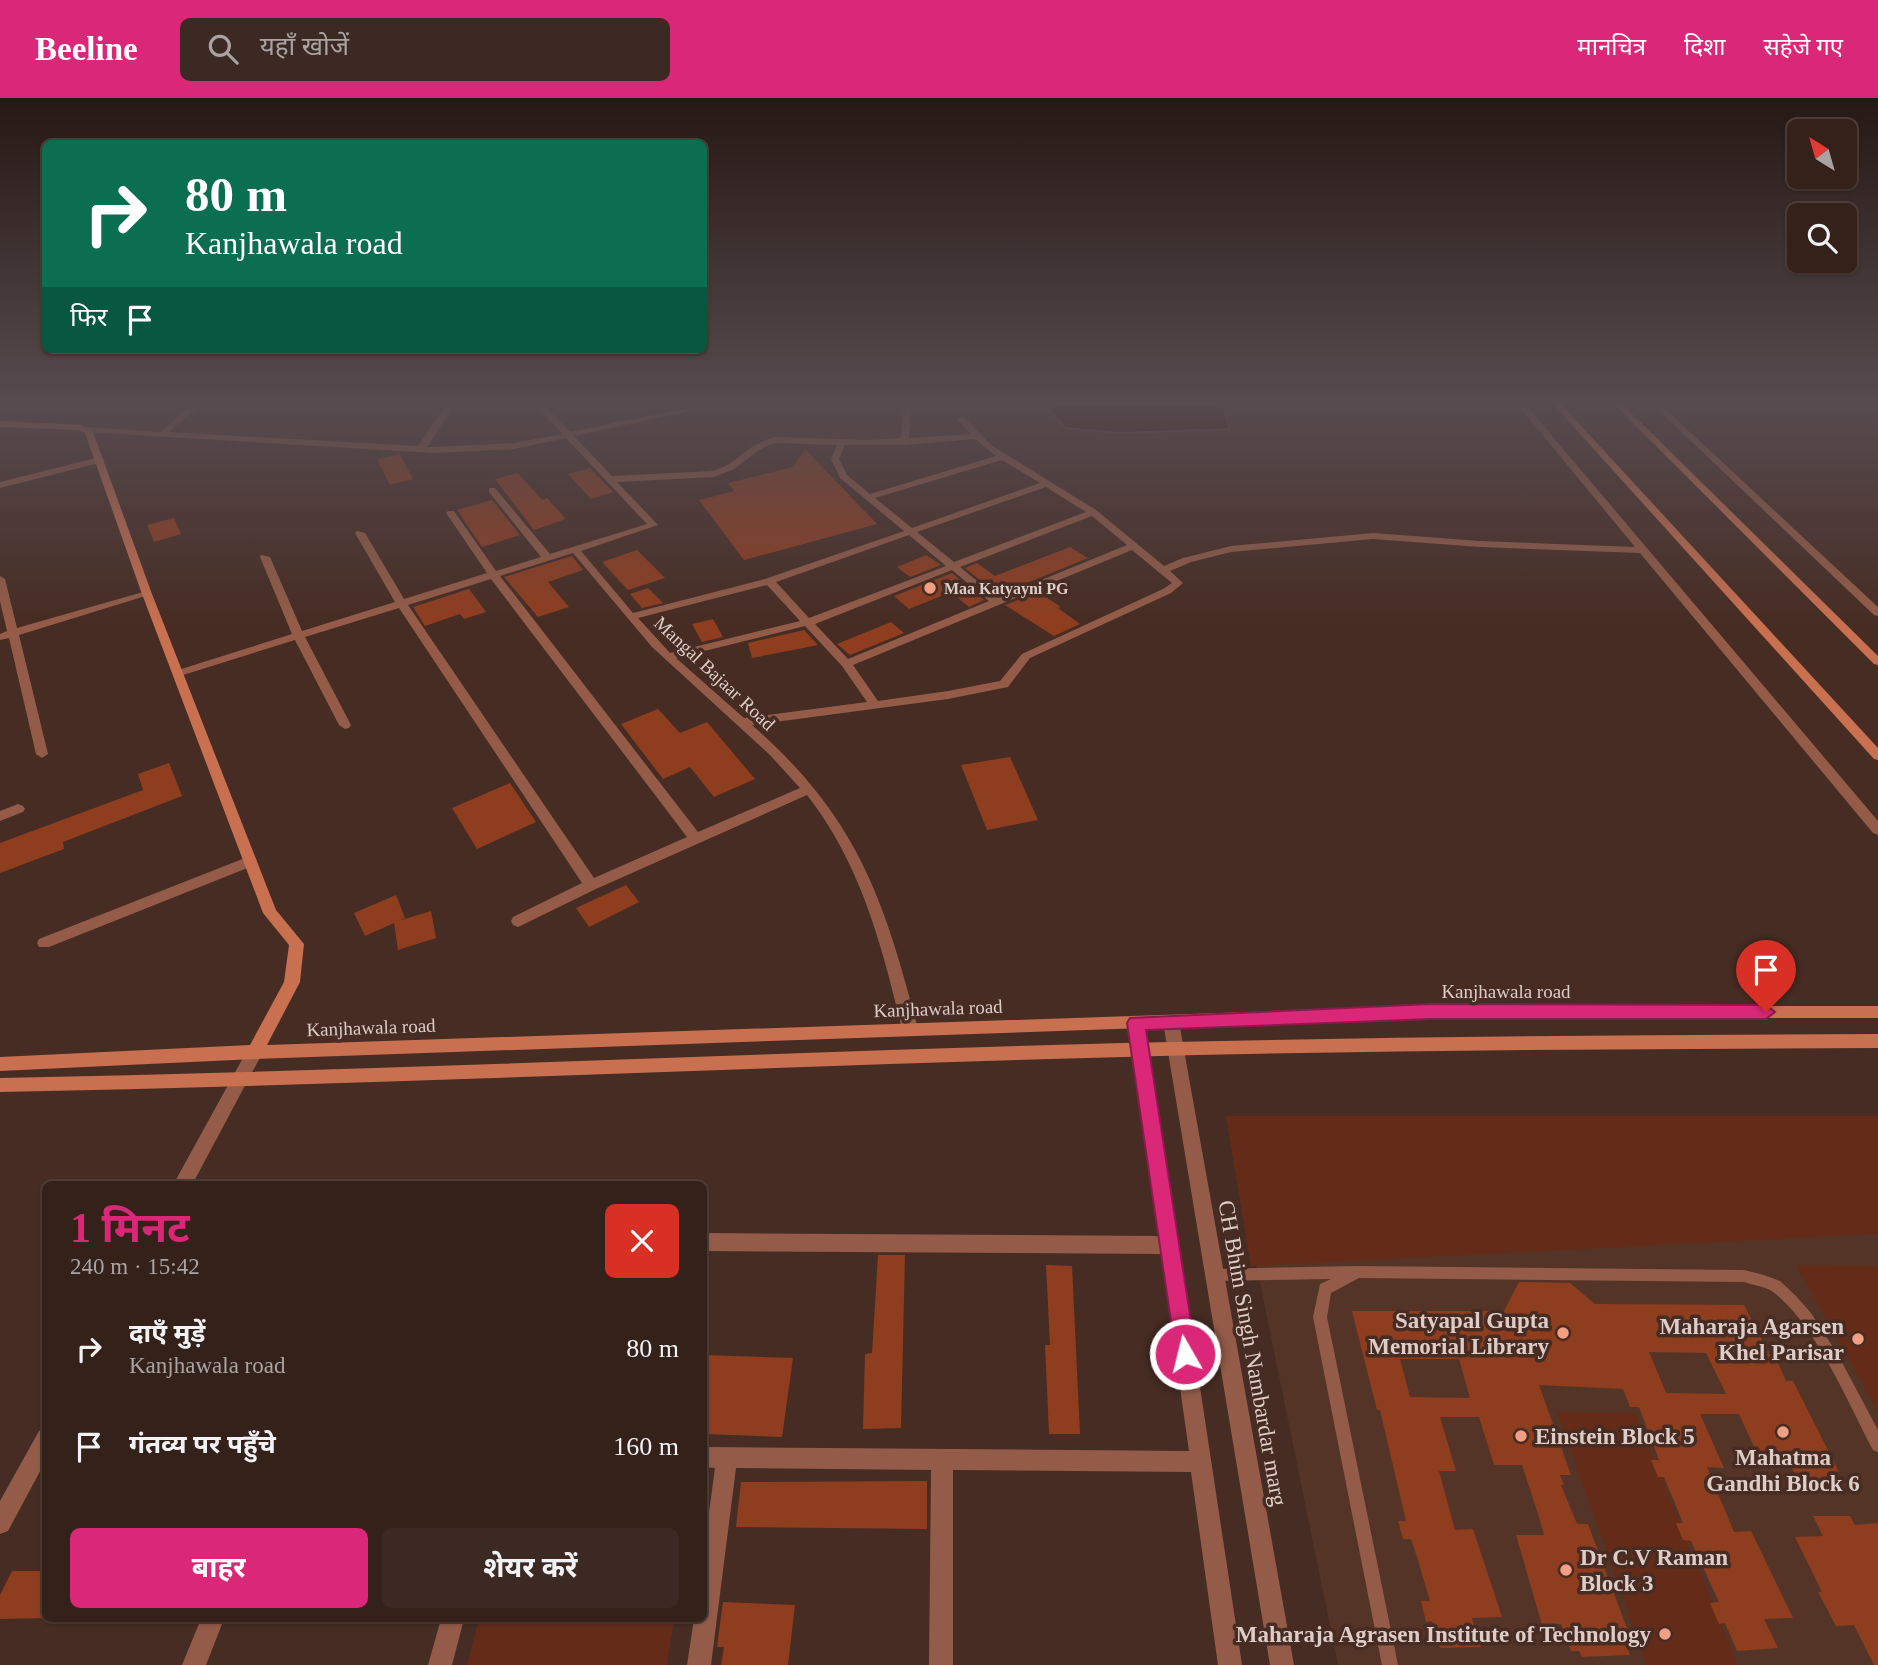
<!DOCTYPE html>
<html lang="hi">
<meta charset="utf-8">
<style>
body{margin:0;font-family:"Times New Roman","Noto Sans Devanagari",serif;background:#3c2923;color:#f1f3f6;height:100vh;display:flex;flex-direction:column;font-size:26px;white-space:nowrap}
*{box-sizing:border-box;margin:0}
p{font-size:23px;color:#a9a3a2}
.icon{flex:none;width:38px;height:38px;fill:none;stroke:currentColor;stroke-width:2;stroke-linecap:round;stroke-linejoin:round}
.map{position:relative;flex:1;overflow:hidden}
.panel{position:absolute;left:42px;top:1083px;width:665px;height:441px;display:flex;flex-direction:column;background:#34211a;border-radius:10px;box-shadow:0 2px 5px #0004,0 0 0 2px #4e3e39}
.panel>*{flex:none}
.guide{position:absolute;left:42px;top:42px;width:665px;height:214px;border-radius:10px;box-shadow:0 2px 5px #0004,0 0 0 2px #4e3e39;background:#0b6e4f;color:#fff;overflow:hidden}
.needle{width:46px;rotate:323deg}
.buttons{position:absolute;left:1787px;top:21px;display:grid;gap:14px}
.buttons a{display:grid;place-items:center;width:70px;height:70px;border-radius:10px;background:#34211a;box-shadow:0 2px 5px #0004,0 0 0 2px #4e3e39;font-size:35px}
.pin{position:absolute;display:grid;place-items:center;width:60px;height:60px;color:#fff;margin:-72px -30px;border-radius:50% 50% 50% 0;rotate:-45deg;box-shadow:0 0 7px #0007}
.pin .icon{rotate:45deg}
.me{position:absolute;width:77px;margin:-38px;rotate:352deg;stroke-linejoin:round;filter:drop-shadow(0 0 5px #0008)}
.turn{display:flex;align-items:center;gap:24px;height:147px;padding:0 28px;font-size:32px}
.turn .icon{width:91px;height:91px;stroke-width:2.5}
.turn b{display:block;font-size:49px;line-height:60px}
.then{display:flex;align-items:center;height:66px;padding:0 28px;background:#0003;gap:14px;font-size:26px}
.round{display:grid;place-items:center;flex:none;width:74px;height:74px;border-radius:10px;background:#3c2923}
.headline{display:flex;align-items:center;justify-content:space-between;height:119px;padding:0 28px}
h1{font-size:42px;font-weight:700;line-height:52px;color:#db2777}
.button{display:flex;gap:14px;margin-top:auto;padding:14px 28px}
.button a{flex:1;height:80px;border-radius:10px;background:#db2777;color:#fff;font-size:28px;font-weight:700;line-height:80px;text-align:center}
.button a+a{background:#3c2923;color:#f1f3f6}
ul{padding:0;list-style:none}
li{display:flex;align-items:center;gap:21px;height:98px;padding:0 28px}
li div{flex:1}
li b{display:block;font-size:26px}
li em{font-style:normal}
header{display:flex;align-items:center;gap:42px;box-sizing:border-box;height:98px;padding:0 35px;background:#db2777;color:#fff}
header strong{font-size:33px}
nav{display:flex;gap:38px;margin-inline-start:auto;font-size:24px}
.search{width:490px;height:63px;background:#3c2923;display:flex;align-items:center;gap:18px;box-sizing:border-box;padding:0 24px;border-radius:10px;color:#a9a3a2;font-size:26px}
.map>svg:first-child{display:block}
</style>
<header>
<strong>Beeline</strong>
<div class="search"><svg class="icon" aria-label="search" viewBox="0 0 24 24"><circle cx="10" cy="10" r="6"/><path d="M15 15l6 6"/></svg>यहाँ खोजें</div>
<nav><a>मानचित्र</a><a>दिशा</a><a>सहेजे गए</a></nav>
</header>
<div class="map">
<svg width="1878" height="1567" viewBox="0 0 1878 1567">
<rect width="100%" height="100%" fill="#462c23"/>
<path fill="#553428" d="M 1226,1018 L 1878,1018 L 1878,1567 L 1338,1567 Z"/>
<g fill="#642c18">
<path d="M 1226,1018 L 1878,1018 L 1878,1136 L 1251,1168 Z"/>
<path d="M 1796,1167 L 1878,1168 L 1878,1314 Z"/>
<path d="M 1557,1314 L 1635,1315 L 1738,1567 L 1647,1567 Z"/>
<path d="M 479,1521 L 674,1521 L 667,1567 L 467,1567 Z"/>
</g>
<path fill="#310700" stroke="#65423c" stroke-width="2" d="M 1033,306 L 1216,306 L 1224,311 L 1230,331 L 1120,335 L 1065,330 L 1049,311 Z"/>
<g fill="#8f3d1f" fill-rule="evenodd">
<path d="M 805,351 L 877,426 L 744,462 L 699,402 L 734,393 L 728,385 L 793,369 Z"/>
<path d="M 400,356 L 413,381 L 390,387 L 377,361 Z"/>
<path d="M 590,370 L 613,394 L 591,401 L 568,376 Z"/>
<path d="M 518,375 L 542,402 L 547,400 L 566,421 L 534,432 L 495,381 Z"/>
<path d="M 492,402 L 520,437 L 482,449 L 457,412 Z"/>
<path d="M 174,420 L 181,436 L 154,444 L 147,427 Z"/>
<path d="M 1070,449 L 1088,460 L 998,497 L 965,470 L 977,465 L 995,478 Z"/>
<path d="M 637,452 L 665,480 L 628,492 L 602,464 Z"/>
<path d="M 926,457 L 941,467 L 910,479 L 897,469 Z"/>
<path d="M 572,458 L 583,472 L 548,484 L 569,509 L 538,519 L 504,479 Z"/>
<path d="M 952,475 L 984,502 L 969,509 L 951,494 L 909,511 L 894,498 Z"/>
<path d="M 648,490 L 663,505 L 642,510 L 630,496 Z"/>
<path d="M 469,491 L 486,514 L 464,521 L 460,516 L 425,528 L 413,509 Z"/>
<path d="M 1038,494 L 1061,509 L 1058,510 L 1080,526 L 1054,538 L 1005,507 Z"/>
<path d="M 713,521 L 723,539 L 702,544 L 692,526 Z"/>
<path d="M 891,524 L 904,535 L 850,557 L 837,546 Z"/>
<path d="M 804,532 L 818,547 L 752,560 L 748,545 Z"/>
<path d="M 658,611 L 680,635 L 707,624 L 755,681 L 714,699 L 690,669 L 663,681 L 621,626 Z"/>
<path d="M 1010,659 L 1038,722 L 987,732 L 961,667 Z"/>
<path d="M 169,665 L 182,698 L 63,744 L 64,751 L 0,775 L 0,745 L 143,692 L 138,676 Z"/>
<path d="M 510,685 L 536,724 L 477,751 L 452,710 Z"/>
<path d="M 626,787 L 639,804 L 589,829 L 576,810 Z"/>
<path d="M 396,797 L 405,820 L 398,823 L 431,813 L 436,840 L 398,852 L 394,825 L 365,838 L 354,815 Z"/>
<path d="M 878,1157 L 905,1157 L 901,1330 L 863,1331 L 865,1256 L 872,1255 Z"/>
<path d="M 1046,1167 L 1072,1168 L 1080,1336 L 1049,1336 L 1045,1247 L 1050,1247 Z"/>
<path d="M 1519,1184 L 1570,1185 L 1595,1206 L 1744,1207 L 1774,1265 L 1778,1265 L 1786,1283 L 1793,1283 L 1839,1374 L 1829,1373 L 1834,1383 L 1798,1383 L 1789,1364 L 1761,1364 L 1739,1316 L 1700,1316 L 1724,1370 L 1707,1369 L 1734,1434 L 1751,1433 L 1793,1520 L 1764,1521 L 1778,1550 L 1737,1553 L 1725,1525 L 1719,1526 L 1710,1505 L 1719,1504 L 1691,1443 L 1683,1442 L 1676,1425 L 1683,1425 L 1664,1379 L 1658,1379 L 1651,1362 L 1659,1362 L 1639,1309 L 1630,1309 L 1623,1291 L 1539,1287 L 1571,1377 L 1560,1377 L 1564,1387 L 1561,1387 L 1577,1426 L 1588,1426 L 1628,1533 L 1621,1533 L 1630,1557 L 1582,1559 L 1579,1553 L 1571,1553 L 1561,1526 L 1542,1527 L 1516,1437 L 1544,1437 L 1538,1416 L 1522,1367 L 1494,1367 L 1479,1319 L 1440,1319 L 1456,1373 L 1439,1373 L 1455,1432 L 1473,1431 L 1502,1519 L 1472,1520 L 1481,1549 L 1440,1550 L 1432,1523 L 1426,1524 L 1421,1503 L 1430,1503 L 1417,1459 L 1411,1441 L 1403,1441 L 1398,1423 L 1406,1423 L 1380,1312 L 1377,1312 L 1352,1213 L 1504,1213 ZM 1649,1254 L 1706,1255 L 1726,1296 L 1666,1295 ZM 1400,1261 L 1459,1261 L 1470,1300 L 1410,1299 Z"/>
<path d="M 704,1257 L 793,1260 L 782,1339 L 704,1336 Z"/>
<path d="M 927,1383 L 927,1431 L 736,1429 L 741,1384 Z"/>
<path d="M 1813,1418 L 1850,1418 L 1855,1427 L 1878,1425 L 1878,1567 L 1874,1567 L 1854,1527 L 1836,1528 L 1818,1494 L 1822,1494 L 1795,1439 L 1823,1438 Z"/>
<path d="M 12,1473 L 46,1473 L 46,1520 L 0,1521 L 0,1497 Z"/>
<path d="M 723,1504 L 795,1507 L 788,1567 L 721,1567 L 724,1549 L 717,1549 Z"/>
</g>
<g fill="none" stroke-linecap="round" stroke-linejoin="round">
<path fill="#945c48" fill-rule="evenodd" d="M 1357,1168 L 1744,1172 L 1764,1177 L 1780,1183 L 1796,1198 L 1811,1215 L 1838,1257 L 1878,1332 L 1878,1354 L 1873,1352 C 1849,1307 1813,1220 1770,1192 C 1763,1188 1752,1187 1744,1184 L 1359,1180 L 1331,1195 L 1327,1219 L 1398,1567 L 1382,1567 L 1313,1219 L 1320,1186 L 1331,1181 L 1215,1183 L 1210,1182 L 1209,1177 L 1210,1172 L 1215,1171 Z"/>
<g fill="#945c48" fill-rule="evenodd">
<path d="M 95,306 L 214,306 L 191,315 L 169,334 L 418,348 L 447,306 L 455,306 L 427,349 L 434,349 L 514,345 L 562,336 L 535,306 L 543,306 L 570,334 L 708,306 L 722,306 L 574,338 L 612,378 L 713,373 L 728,367 L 753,348 L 773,339 L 868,342 L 901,340 L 903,306 L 911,306 L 909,340 L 971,336 L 957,321 L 964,319 L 991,347 L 1096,412 L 1164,468 L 1183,460 L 1231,448 L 1373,435 L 1480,443 L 1635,449 L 1517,306 L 1525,306 L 1878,723 L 1878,737 L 1873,735 L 1640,455 L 1480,449 L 1373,441 L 1231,454 L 1191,464 L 1170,473 L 1183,485 L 1171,495 L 1030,560 L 1008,589 L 948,601 L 752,627 C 857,719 884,800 918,931 L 916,936 L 910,938 L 904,936 L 902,931 C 882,848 861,766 807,697 L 596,791 L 518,829 L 513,827 L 511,823 L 513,819 L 582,785 L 399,510 L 305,539 L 351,627 L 349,630 L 345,631 L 339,627 L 295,542 L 183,577 L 179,578 L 173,575 L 175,573 L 292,536 L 260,459 L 261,457 L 270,459 L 302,533 L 395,504 L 355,435 L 357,433 L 365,435 L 404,501 L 487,475 L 446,415 L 448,413 L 454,413 L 496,473 L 541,459 L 489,394 L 489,390 L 495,390 L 550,456 L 647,426 L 566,340 L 514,351 L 434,355 L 84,334 L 83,332 L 87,329 L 160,334 L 188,310 L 99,308 ZM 975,341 L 996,358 L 870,396 L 847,377 L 839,361 L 845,347 L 905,347 ZM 774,345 L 837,347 L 831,361 L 840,380 L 904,433 L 765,481 L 633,515 L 581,453 L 658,427 L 617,384 L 714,379 L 734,371 L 759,352 ZM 1002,362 L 1040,385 L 912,430 L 875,400 ZM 1046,389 L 1086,414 L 954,464 L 917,434 ZM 1092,418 L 1127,447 L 998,500 L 960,469 ZM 909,437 L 946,468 L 809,520 L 776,484 ZM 1132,452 L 1172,485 L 1163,491 L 1022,556 L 1000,583 L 948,593 L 878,603 L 853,567 ZM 573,455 L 652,549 L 770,657 L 800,690 L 698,734 L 500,478 ZM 952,472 L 989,503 L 848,561 L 815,526 ZM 491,481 L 687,739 L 594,780 L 408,507 ZM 767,487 L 800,523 L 670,555 L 638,520 ZM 805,528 L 842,568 L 867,604 L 744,620 L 676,560 Z"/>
<path d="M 1652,306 L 1660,306 L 1878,509 L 1878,518 L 1874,517 Z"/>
<path d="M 100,359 L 104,362 L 103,364 L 0,390 L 0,384 Z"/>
<path d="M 0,478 L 5,481 L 17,530 L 143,494 L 147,493 L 152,496 L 19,537 L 48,656 L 42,660 L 36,656 L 9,540 L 0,542 L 0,536 L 7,533 L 0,503 Z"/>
<path d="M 18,706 L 23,708 L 25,711 L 23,714 L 0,723 L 0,713 Z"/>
<path d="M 250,758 L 255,759 L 257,763 L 255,767 L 49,849 L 39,849 L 37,845 L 39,841 Z"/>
<path d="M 1171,917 L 1177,919 L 1179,924 L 1294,1567 L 1270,1567 L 1163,924 L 1165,919 Z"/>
<path d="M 1137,918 L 1143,920 L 1145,925 L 1242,1567 L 1218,1567 L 1191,1374 L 953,1372 L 953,1567 L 929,1567 L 931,1372 L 736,1370 L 711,1567 L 687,1567 L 694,1521 L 704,1521 L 704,1451 L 715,1370 L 704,1369 L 704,1349 L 1189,1353 L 1161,1156 L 704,1153 L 704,1135 L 1159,1138 L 1129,925 L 1131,920 Z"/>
<path d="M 255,947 L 261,949 L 263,954 L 192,1087 L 173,1087 L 249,949 Z"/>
<path d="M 46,1330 L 46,1362 L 8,1433 L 0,1436 L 0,1403 L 39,1333 Z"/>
<path d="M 201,1521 L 224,1521 L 206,1567 L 182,1567 Z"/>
<path d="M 441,1521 L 464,1521 L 452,1567 L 428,1567 Z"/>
</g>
<g fill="#c97051" fill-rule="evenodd">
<path d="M 1553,306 L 1561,306 L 1878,650 L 1878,662 L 1874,661 Z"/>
<path d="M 1614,306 L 1622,306 L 1878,558 L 1878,567 L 1874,566 Z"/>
<path d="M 0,323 L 81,327 L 93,334 L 152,496 L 276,812 L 304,846 L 300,884 L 267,947 L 1431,908 L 1878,908 L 1878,920 L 1431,920 L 255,961 L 0,973 L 0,959 L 250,947 L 284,884 L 289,847 L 263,815 L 142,496 L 85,335 L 79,332 L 0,329 Z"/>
<path d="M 1878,936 L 1878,950 C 1626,951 1374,952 1123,959 C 748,969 374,987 0,994 L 0,980 C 374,973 748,955 1123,945 C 1374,939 1626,937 1878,936 Z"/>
</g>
</g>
<linearGradient id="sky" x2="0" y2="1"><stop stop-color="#261813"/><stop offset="0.58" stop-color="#574b50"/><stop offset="1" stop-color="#574b50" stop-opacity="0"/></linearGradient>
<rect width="1878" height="525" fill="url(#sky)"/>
<path fill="#db2777" stroke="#8e194d" stroke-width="2" d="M 1431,906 L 1766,907 L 1775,914 L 1766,921 L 1431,921 L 1146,932 L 1196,1256 L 1193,1264 L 1185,1267 L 1177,1264 L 1127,925 L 1130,920 Z"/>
<g fill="#f39f83" stroke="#462c23" stroke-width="2.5">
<circle cx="930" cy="490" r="7"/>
<circle cx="1563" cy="1235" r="7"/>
<circle cx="1858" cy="1241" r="7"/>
<circle cx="1783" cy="1334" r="7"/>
<circle cx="1521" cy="1338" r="7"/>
<circle cx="1566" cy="1472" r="7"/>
<circle cx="1665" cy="1536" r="7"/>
</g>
<g text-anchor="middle" stroke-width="7" stroke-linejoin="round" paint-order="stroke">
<g font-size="16" font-weight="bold" fill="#decdc7" stroke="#462c23" text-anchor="start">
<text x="944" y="496">Maa Katyayni PG</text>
</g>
<g font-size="19" fill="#decdc7" stroke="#462c23">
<text transform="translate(715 575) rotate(43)" y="7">Mangal Bajaar Road</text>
<text x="1506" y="900">Kanjhawala road</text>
<text transform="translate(938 910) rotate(-2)" y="7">Kanjhawala road</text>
<text transform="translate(371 929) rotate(-2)" y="7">Kanjhawala road</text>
</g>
<g font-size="23" font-weight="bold" fill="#decdc7" stroke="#462c23" text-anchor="end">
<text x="1549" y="1230">Satyapal Gupta<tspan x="1549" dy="26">Memorial Library</tspan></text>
<text x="1844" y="1236">Maharaja Agarsen<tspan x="1844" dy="26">Khel Parisar</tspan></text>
<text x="1535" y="1346" text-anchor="start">Einstein Block 5</text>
<text x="1783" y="1367" text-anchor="middle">Mahatma<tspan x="1783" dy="26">Gandhi Block 6</tspan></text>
<text x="1580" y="1467" text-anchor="start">Dr C.V Raman<tspan x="1580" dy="26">Block 3</tspan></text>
<text x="1651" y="1544">Maharaja Agrasen Institute of Technology</text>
</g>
<g font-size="23" fill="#decdc7" stroke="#462c23">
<text transform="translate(1253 1255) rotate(80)" y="8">CH Bhim Singh Nambardar marg</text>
</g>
</g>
</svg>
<div class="buttons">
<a><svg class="needle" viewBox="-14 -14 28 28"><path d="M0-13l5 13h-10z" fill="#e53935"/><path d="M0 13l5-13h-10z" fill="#a9a3a2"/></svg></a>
<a><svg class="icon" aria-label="search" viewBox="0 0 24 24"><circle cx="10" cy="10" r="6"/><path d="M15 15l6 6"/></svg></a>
</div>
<div class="pin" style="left:1766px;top:914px;background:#d93025"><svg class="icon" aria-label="arrive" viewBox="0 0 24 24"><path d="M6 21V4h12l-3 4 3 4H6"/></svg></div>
<svg class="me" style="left:1185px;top:1256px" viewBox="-20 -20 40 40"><circle r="17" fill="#db2777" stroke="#fff" stroke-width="3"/><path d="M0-11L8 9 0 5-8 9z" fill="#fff"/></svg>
<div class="guide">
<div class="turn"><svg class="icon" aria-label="right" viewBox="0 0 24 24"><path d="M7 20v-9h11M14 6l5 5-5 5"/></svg><div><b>80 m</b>Kanjhawala road</div></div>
<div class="then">फिर<svg class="icon" aria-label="arrive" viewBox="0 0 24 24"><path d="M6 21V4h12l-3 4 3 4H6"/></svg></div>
</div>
<section class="panel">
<div class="headline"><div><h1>1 मिनट</h1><p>240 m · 15:42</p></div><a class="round" style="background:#d93025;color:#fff"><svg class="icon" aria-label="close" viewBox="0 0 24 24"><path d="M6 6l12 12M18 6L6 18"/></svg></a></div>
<ul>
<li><svg class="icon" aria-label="right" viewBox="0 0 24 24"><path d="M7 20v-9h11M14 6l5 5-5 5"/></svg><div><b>दाएँ मुड़ें</b><p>Kanjhawala road</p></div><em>80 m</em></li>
<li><svg class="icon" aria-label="arrive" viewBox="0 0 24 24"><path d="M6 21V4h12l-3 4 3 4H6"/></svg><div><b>गंतव्य पर पहुँचे</b></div><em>160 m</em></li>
</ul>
<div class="button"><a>बाहर</a><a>शेयर करें</a></div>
</section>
</div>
